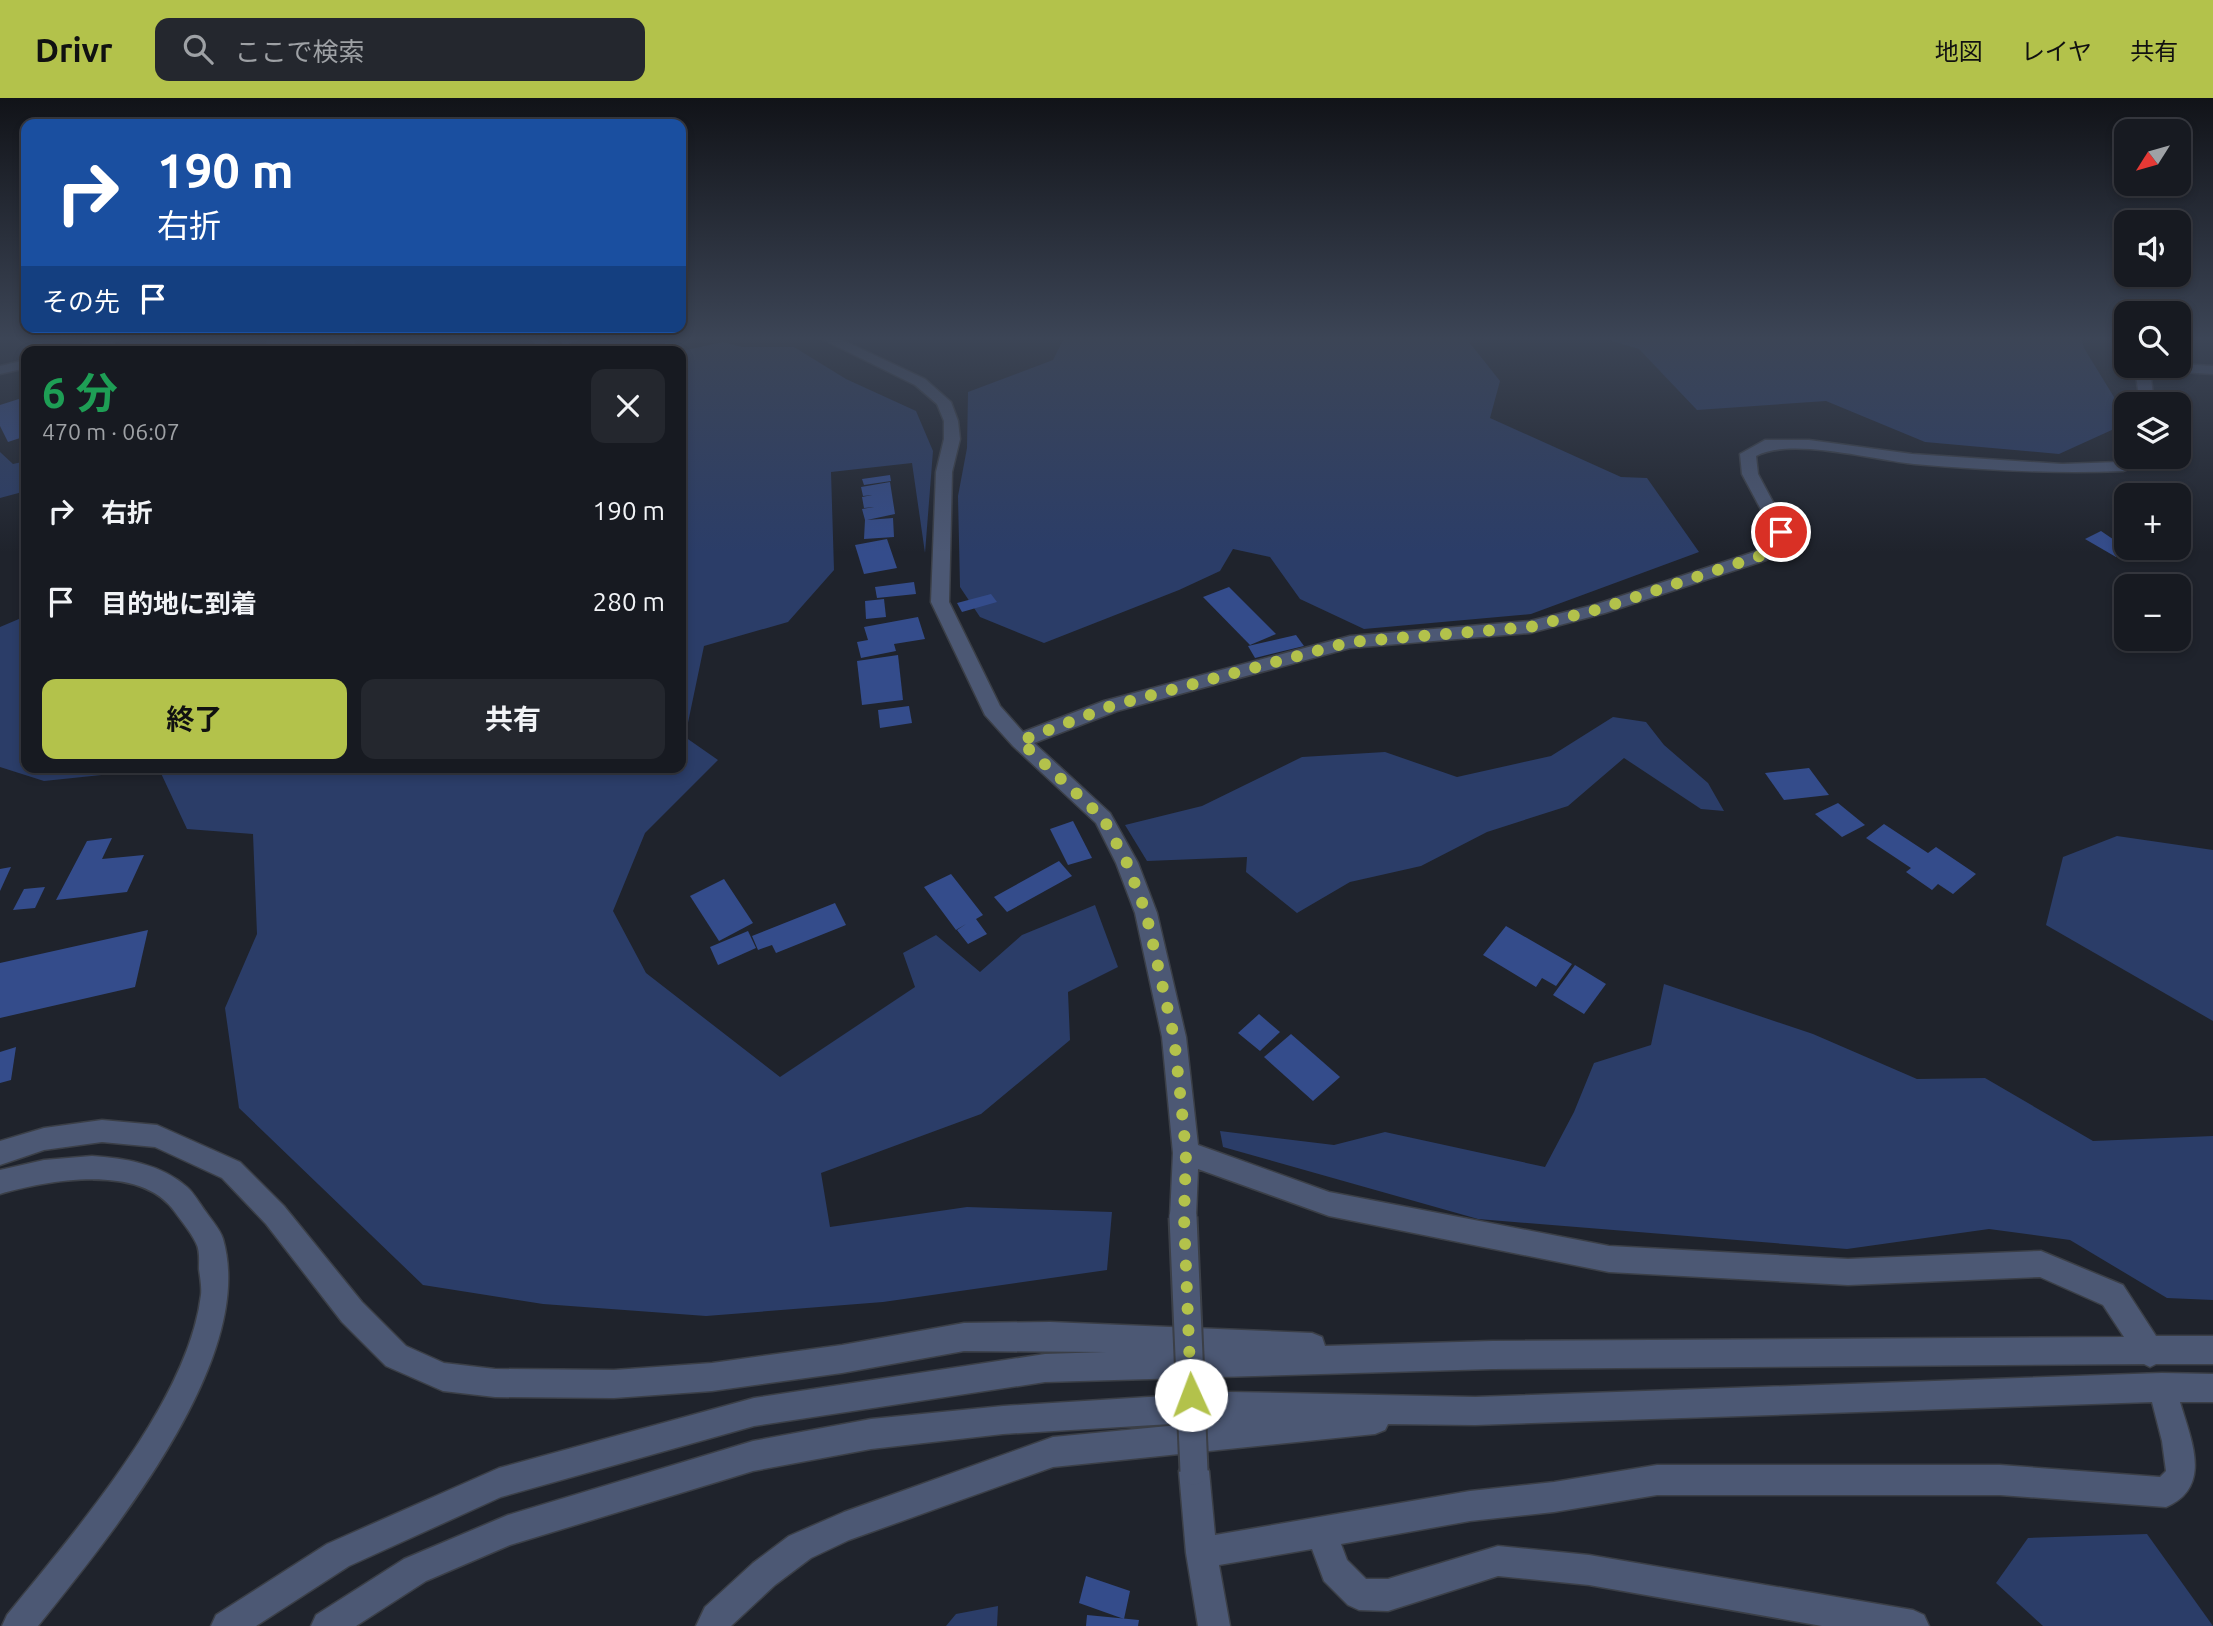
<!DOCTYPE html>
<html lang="ja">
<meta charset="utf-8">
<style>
body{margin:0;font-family:Ubuntu,"Noto Sans JP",sans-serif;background:#24272e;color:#f1f3f6;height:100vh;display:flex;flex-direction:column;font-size:26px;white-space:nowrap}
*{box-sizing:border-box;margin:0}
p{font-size:23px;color:#9ea1a5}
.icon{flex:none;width:38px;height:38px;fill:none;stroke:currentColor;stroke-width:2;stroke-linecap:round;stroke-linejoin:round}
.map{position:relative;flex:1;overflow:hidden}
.panel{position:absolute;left:21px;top:248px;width:665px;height:427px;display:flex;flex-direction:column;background:#171a21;border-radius:14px;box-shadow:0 4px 10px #0003,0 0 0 2px #36383f}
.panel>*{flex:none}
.hud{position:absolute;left:21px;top:21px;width:665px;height:214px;border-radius:14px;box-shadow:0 4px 10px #0003,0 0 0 2px #36383f;background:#1a4fa0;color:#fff;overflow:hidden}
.needle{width:46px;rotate:233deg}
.controls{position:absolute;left:2114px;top:21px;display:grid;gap:14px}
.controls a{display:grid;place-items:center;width:77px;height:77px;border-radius:14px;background:#171a21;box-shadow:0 4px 10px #0003,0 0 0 2px #36383f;font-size:35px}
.pin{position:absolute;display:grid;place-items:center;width:60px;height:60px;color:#fff;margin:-30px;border:4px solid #fff;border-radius:50%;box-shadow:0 2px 7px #0007}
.me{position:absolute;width:77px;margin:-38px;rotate:358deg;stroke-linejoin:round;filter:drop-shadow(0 0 5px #0008)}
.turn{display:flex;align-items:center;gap:24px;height:147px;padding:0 21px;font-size:32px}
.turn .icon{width:91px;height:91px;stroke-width:2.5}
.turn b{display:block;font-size:49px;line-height:60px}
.then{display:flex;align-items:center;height:66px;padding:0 21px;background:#0003;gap:14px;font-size:26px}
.round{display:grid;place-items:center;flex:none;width:74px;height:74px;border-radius:14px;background:#24272e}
.head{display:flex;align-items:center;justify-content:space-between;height:119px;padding:0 21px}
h1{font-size:42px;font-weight:700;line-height:52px;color:#1e9e55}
.action{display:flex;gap:14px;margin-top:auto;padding:14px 21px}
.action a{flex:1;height:80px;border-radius:14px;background:#b3c24b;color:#111;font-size:28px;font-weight:700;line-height:80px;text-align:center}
.action a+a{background:#24272e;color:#f1f3f6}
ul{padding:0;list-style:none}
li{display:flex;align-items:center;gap:21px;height:91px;padding:0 21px}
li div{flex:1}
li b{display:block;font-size:26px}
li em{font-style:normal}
header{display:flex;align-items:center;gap:42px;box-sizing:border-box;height:98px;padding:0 35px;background:#b3c24b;color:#111}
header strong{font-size:33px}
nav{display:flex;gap:38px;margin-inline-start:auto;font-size:24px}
.search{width:490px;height:63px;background:#24272e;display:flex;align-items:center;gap:18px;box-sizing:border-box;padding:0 24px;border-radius:14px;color:#9ea1a5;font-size:26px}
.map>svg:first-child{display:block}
</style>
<header>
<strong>Drivr</strong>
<div class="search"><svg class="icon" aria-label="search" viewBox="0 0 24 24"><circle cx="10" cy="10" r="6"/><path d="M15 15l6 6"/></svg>ここで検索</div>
<nav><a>地図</a><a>レイヤ</a><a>共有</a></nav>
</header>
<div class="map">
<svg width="2213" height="1528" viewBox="0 0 2213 1528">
<rect width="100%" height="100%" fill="#1f232c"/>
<g fill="#2b3d68">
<path d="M 267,240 L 355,240 L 355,254 L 314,254 L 309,247 L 265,248 Z"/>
<path d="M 1064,240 L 1473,240 L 1469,244 L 1500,283 L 1490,320 L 1621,379 L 1647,380 L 1699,454 L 1531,516 L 1364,531 L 1300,501 L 1270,459 L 1233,451 L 1220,473 L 1179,492 L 1044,545 L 980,519 L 960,489 L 958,398 L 967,350 L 968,294 L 1053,262 Z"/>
<path d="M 1602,240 L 2081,240 L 2084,250 L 2117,304 L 2114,331 L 2059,356 L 1925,344 L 1826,303 L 1697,312 L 1639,251 Z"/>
<path d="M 723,244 L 742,249 L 794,249 L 846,281 L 916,313 L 933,353 L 925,455 L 912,365 L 831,374 L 834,472 L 788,524 L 704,548 L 685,639 L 718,662 L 645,735 L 613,813 L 646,875 L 780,979 L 915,889 L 903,855 L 936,837 L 980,874 L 1022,837 L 1095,807 L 1118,869 L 1068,894 L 1070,942 L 981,1016 L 821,1075 L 830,1129 L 967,1109 L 1112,1114 L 1107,1172 L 883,1204 L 706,1218 L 543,1206 L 423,1187 L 239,1010 L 225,910 L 257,836 L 253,736 L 187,731 L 159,671 L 44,683 L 0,669 L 0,529 L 26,518 L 26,670 L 681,670 L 681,254 L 677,254 Z"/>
<path d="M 0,354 L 13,366 L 26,363 L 26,393 L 0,400 Z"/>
<path d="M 1613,619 L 1646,624 L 1664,647 L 1708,685 L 1724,713 L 1701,711 L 1624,660 L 1568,708 L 1487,734 L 1421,768 L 1350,784 L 1297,815 L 1246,774 L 1247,759 L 1147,763 L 1125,727 L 1202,708 L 1302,659 L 1385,654 L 1457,679 L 1551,658 Z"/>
<path d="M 2117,738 L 2213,752 L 2213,923 L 2046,827 L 2063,759 Z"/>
<path d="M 1664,886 L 1813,936 L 1917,981 L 1985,980 L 2093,1043 L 2213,1038 L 2213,1202 L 2167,1200 L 2070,1142 L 1989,1131 L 1847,1151 L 1478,1121 L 1223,1049 L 1220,1033 L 1334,1047 L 1385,1034 L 1545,1069 L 1574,1014 L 1594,965 L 1651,947 Z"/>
<path d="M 2147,1436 L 2213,1528 L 2043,1528 L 1996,1485 L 2028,1440 Z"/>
<path d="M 998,1508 L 997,1528 L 946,1528 L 956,1516 Z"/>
</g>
<g fill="#344c8b">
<path d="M 528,240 L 543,240 L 551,246 L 541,250 Z"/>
<path d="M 556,240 L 585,240 L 565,247 Z"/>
<path d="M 22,300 L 26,308 L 26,338 L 8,344 L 0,328 L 0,307 Z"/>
<path d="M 890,377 L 891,383 L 864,387 L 862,381 Z"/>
<path d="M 890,384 L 895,416 L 867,422 L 893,420 L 894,439 L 864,441 L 865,422 L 862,411 L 874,409 L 864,410 L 862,399 L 872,397 L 863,398 L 861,389 Z"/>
<path d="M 2101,433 L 2126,450 L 2134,450 L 2116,459 L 2085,441 Z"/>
<path d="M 887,441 L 897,470 L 864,476 L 855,447 Z"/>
<path d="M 914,484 L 916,496 L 877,500 L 875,489 Z"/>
<path d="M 1229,489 L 1276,536 L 1250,547 L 1203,499 Z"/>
<path d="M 991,496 L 997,504 L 962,514 L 957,505 Z"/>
<path d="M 884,501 L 886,519 L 866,521 L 865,503 Z"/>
<path d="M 918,519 L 925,541 L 894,546 L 896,553 L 861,560 L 857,544 L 868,542 L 864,529 Z"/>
<path d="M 1296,537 L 1304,548 L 1255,560 L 1248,548 Z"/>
<path d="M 898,557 L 903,602 L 862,607 L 857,563 Z"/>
<path d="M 909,608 L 912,625 L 880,630 L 878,612 Z"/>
<path d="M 1809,670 L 1829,697 L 1784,702 L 1765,675 Z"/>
<path d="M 1838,705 L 1865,727 L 1842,739 L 1815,716 Z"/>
<path d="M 1073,723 L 1092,760 L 1068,767 L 1050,731 Z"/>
<path d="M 1884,726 L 1928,755 L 1936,749 L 1976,776 L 1953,796 L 1938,786 L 1932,792 L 1906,774 L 1911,770 L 1866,740 Z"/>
<path d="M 112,740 L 102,761 L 144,757 L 127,794 L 56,802 L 87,743 Z"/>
<path d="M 1059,763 L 1072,778 L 1007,814 L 994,799 Z"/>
<path d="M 11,769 L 0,793 L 0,771 Z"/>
<path d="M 951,776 L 983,817 L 976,821 L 987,836 L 968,846 L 957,832 L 966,826 L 956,832 L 924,789 Z"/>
<path d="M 724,781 L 753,825 L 719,843 L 690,798 Z"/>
<path d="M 45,789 L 35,810 L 13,812 L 24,791 Z"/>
<path d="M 835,805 L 846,827 L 776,855 L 772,847 L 758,852 L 752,838 Z"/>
<path d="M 1506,828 L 1572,866 L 1556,888 L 1542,880 L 1536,889 L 1483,857 Z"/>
<path d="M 148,832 L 135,889 L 0,920 L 0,865 Z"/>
<path d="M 748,833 L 756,850 L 718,867 L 710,849 Z"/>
<path d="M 1575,867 L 1606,886 L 1584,916 L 1553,897 Z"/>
<path d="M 1259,916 L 1280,934 L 1260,953 L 1238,935 Z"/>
<path d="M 1291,936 L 1340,979 L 1313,1003 L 1264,959 Z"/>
<path d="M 16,949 L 11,982 L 0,985 L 0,954 Z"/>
<path d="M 1086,1478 L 1130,1493 L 1124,1521 L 1079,1505 Z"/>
<path d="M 1087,1517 L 1139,1522 L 1138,1528 L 1086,1528 Z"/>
</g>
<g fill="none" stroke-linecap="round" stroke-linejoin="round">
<g stroke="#3b3f47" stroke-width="3">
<g id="minor">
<path d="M 104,240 L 125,240 L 87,254 L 64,254 Z"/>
<path d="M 820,240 L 838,240 L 925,281 L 951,304 L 958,323 L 960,341 L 952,374 L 949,504 L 1000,608 L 1023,634 L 1104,603 L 1350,538 L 1530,523 L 1594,507 L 1754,454 L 1765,448 L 1773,434 L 1742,376 L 1740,356 L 1765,342 L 1809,342 L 1912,356 L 2062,366 L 2119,364 L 2126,358 L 2141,359 L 2128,371 L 2123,373 C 2053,376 1984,372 1914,366 C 1873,362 1791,339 1756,358 L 1758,376 L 1789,434 L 1777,455 L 1766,462 L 1605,515 L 1530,535 L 1350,550 L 1117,613 L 1034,645 L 1110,715 L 1138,765 L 1157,815 L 1186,939 L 1198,1047 L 1329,1094 L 1609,1148 L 1848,1161 L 2041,1153 L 2123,1187 L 2156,1238 L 2213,1238 L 2213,1266 L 2156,1266 L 2150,1269 L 2144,1266 L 1492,1271 L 1045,1284 L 754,1328 L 501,1399 L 349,1468 L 256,1528 L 211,1528 L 216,1517 L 327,1446 L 499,1370 L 754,1300 L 1045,1256 L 1106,1254 L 964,1253 L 842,1275 L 712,1293 L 614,1300 L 495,1299 L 443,1293 L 386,1268 L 342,1224 L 266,1126 L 222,1080 L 155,1049 L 102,1044 L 44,1052 L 0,1067 L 0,1043 L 44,1030 L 102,1022 L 157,1027 L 240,1064 L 284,1108 L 362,1204 L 406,1248 L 444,1265 L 495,1271 L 614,1272 L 712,1265 L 842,1247 L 964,1225 L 1050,1224 L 1312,1235 L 1322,1239 L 1325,1248 L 1492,1243 L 2124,1239 L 2103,1207 L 2040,1179 L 1848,1187 L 1609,1174 L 1329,1118 L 1198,1071 L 1196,1119 L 1192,1128 L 1183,1131 L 1174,1128 L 1170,1119 L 1173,1055 L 1162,939 L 1135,815 L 1116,765 L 1096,725 L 1013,648 L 985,617 L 931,504 L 936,374 L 944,341 L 944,323 L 937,306 L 915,287 Z"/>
<path d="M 26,262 L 26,270 L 0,276 L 0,268 Z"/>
<path d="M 2179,266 L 2213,268 L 2213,276 L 2181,274 L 2151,280 L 2154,306 L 2140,306 L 2136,277 L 2138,274 Z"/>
<path d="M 92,1058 C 124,1060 161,1066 187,1089 C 194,1095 200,1106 206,1114 C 212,1123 220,1131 223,1141 C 258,1262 109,1439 38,1528 L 2,1528 L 7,1517 C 74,1434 188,1305 201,1197 C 202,1189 200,1179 199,1171 C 199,1163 200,1152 196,1145 C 191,1134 182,1124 175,1114 C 141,1065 49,1082 0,1096 L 0,1072 L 44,1062 Z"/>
<path d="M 2162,1275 L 2213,1276 L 2213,1304 L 2180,1304 C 2191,1342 2213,1389 2166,1409 L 2000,1397 L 1657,1397 L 1554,1414 L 1470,1423 L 1341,1446 L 1347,1462 L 1366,1481 L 1388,1481 L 1498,1448 L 1589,1457 L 1913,1512 L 1924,1517 L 1929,1528 L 1822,1528 L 1589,1487 L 1498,1478 L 1388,1513 L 1359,1512 L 1348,1507 L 1324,1483 L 1312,1451 L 1219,1467 L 1230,1528 L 1198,1528 L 1186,1455 L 1179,1373 L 1184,1363 L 1194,1358 L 1204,1363 L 1209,1373 L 1215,1437 L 1470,1393 L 1554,1384 L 1657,1367 L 2000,1367 L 2160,1379 L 2166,1373 L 2162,1343 L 2152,1304 L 1475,1327 L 1388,1326 L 1385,1332 L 1375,1336 L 1053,1369 L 849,1442 L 811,1460 L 775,1487 L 731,1528 L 696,1528 L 705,1509 L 753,1465 L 789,1438 L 844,1414 L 1053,1339 L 1221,1323 L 1003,1336 L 871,1351 L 753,1373 L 510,1447 L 426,1483 L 356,1528 L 311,1528 L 316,1517 L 404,1461 L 508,1417 L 753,1343 L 871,1321 L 1003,1308 L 1229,1294 L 1475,1299 Z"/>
</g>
</g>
<use href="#minor" fill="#4c5874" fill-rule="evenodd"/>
<g stroke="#3b3f47" stroke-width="31" stroke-linecap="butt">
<path id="minor-bridge" d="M 1183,1119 L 1194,1373"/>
</g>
<use href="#minor-bridge" stroke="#4c5874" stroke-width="27"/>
</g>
<linearGradient id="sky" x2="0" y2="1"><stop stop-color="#111318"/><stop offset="0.53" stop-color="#3c4556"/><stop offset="1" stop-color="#3c4556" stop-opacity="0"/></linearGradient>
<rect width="2213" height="454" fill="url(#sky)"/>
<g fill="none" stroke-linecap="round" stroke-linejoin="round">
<path stroke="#b3c24b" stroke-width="12" stroke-dasharray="0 21.6" d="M 1191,1297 L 1184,1119 L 1186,1055 L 1181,1004 L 1174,939 L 1146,815 L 1127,765 L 1103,720 L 1020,643 L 1111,608 L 1350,544 L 1530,529 L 1599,511 L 1760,458 L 1772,451 L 1781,434"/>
</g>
</svg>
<div class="controls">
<a><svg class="needle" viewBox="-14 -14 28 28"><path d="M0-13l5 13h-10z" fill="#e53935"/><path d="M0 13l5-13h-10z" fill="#9ea1a5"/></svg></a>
<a><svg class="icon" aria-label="sound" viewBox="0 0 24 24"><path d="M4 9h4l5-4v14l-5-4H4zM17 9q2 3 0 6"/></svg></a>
<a><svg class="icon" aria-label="search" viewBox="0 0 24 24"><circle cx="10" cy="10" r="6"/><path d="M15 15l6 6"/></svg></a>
<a><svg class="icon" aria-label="layers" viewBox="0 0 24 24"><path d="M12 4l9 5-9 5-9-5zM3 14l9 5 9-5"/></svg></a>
<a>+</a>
<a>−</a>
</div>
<div class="pin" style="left:1781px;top:434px;background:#d93025"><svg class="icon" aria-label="arrive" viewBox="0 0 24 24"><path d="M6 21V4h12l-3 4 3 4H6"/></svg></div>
<svg class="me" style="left:1191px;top:1297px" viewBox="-20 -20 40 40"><circle r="19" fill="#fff"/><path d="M0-13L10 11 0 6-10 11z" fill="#b3c24b"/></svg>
<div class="hud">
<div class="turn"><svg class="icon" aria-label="right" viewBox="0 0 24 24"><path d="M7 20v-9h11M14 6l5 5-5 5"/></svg><div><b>190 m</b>右折</div></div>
<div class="then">その先<svg class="icon" aria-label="arrive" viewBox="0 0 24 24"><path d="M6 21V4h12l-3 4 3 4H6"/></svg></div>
</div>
<section class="panel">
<div class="head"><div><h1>6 分</h1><p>470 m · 06:07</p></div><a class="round"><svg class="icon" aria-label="close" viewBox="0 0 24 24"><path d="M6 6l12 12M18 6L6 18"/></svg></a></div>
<ul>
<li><svg class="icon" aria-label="right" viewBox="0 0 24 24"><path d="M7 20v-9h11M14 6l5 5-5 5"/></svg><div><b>右折</b></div><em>190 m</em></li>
<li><svg class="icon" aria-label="arrive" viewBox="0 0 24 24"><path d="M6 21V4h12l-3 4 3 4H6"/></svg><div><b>目的地に到着</b></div><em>280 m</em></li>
</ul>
<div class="action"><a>終了</a><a>共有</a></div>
</section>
</div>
